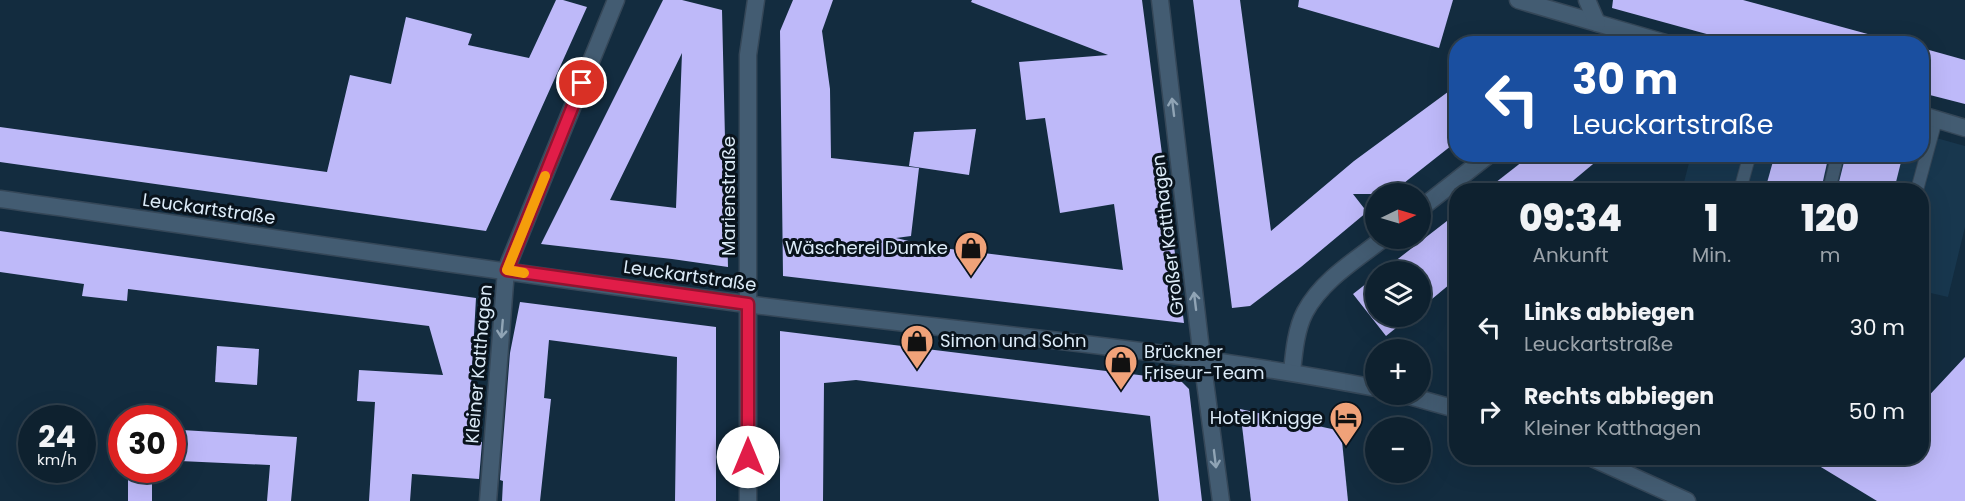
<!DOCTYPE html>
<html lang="de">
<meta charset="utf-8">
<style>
body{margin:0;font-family:Poppins,sans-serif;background:#1c2e3b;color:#f1f3f6;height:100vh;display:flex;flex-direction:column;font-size:22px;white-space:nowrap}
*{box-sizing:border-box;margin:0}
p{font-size:20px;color:#9ba3aa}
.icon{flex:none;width:33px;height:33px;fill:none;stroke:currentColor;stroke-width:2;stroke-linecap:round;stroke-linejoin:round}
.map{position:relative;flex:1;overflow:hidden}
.details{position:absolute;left:1449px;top:183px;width:480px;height:282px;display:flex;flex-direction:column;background:#0e212f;border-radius:24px;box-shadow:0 6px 24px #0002,0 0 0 2px #2e3e4b}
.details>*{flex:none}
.banner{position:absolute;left:1449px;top:36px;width:480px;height:126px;border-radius:24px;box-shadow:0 6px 24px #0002,0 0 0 2px #2e3e4b;background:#1a4fa0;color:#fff;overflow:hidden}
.needle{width:39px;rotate:85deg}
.buttons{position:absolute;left:1365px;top:183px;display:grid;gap:12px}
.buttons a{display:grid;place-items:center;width:66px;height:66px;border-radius:50%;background:#0e212f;box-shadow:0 6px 24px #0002,0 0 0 2px #2e3e4b;font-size:30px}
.speed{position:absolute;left:18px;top:405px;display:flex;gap:12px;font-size:30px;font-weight:700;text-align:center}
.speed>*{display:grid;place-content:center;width:78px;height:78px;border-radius:50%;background:#0e212f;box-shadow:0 6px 24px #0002,0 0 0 2px #2e3e4b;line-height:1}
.speed small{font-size:15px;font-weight:400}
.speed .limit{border:9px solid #d22;background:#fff;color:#111}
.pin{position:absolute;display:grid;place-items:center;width:51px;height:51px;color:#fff;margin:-26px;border:3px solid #fff;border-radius:50%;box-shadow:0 2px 6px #0007}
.me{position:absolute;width:66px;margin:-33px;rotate:0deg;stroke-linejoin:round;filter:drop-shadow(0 0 4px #0008)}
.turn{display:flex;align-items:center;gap:21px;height:126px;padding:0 24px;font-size:27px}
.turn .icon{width:78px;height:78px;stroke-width:2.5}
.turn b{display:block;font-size:42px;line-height:51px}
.eta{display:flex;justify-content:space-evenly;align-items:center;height:102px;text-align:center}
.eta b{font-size:36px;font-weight:800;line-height:42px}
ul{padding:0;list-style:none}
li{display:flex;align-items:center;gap:18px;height:84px;padding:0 24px}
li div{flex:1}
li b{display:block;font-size:22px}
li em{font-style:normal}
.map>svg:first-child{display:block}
</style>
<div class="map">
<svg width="1965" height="501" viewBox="0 0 1965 501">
<rect width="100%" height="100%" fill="#132c3f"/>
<path fill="#18374e" d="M 1922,134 L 1965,146 L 1965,227 L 1948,297 L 1922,291 L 1922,190 L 1682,190 L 1691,155 L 1922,154 Z"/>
<g fill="#beb9f9" fill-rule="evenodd">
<path d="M 556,0 L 563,0 L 587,7 L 486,231 L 0,162 L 0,127 L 327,172 L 350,75 L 391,84 L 406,17 L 472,34 L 468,45 L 529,58 Z"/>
<path d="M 663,0 L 682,0 L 722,10 L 728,267 L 672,259 L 541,244 ZM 682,53 L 676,208 L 610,200 Z"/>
<path d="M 793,0 L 833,0 L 822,31 L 830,89 L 831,158 L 919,168 L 911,236 L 896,238 L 934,247 L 1123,270 L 1114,204 L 1060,213 L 1045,118 L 1026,120 L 1019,62 L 1108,55 L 971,2 L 972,0 L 1142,0 L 1184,323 L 783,276 L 780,31 Z"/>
<path d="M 1193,0 L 1240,0 L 1271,231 L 1354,161 L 1456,86 L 1456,142 L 1390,194 L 1353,194 L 1367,212 L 1301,267 L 1250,306 L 1232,308 Z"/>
<path d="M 1299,0 L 1453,0 L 1439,48 L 1298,7 Z"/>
<path d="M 1613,0 L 1743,0 L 1875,36 L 1874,44 L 1743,44 L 1612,8 Z"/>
<path d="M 1922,48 L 1965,60 L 1965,104 L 1922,93 Z"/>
<path d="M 976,129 L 969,175 L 909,166 L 914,132 Z"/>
<path d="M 1532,154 L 1605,154 L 1562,190 L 1486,190 Z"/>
<path d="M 1775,154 L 1829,154 L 1821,190 L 1765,190 Z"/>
<path d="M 1846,154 L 1903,154 L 1894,190 L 1837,190 Z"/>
<path d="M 1456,214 L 1456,279 L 1420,309 L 1420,272 L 1381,272 Z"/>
<path d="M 0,231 L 476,298 L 468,440 L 482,442 L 479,479 L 412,474 L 410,501 L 369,501 L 375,402 L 357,401 L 359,370 L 443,375 L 429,326 L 128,289 L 127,301 L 82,296 L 84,284 L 0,272 Z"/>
<path d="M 1376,276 L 1376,316 L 1411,316 L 1386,336 L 1353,294 Z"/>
<path d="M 520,302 L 716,327 L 716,501 L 675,501 L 677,357 L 549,340 L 544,398 L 551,399 L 540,501 L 502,501 L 503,481 L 500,480 L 510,353 Z"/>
<path d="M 780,331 L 1180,380 L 1189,389 L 1202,501 L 1159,501 L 1150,416 L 856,380 L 824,383 L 823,501 L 780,501 Z"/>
<path d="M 217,346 L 259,349 L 257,385 L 215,382 Z"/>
<path d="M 1965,357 L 1965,501 L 1877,501 L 1806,458 L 1922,458 L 1922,403 Z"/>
<path d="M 1240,409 L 1341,431 L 1348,501 L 1251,501 Z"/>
<path d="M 182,430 L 297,437 L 291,501 L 267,501 L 270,465 L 180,461 Z"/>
<rect x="128" y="470" width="24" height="31"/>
</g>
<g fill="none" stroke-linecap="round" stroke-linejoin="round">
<g stroke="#354758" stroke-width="14">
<g id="service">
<path d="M 1740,190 L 1750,154"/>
<path d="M 1829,190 L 1838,154"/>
<path d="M 1917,190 L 1936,120"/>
</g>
</g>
<g stroke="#354758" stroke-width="19">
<g id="minor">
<path d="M 1160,0 L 1202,359 L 1221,501"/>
<path d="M 1518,0 L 1669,44"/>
<path d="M 1587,0 L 1597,23"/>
<path d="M 1922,115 L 1965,128"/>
<path d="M 1420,209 L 1490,154"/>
<path d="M 1292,372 C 1294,352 1296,329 1305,312 C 1322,280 1356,260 1384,238"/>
<path d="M 488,501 L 506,270 L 616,0"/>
<path d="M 748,501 L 748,55 L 756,0"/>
</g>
</g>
<g stroke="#354758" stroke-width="19">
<g id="secondary">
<path d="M 0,199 C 249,234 497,272 746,304 C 956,331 1168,348 1376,388"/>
<path d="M 1402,394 L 1456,409"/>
<path d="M 1592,458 L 1687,501"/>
</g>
</g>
<use href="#service" stroke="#435c72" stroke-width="12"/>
<use href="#minor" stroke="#435c72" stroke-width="16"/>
<use href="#secondary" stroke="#435c72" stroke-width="16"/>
</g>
<defs><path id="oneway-shaft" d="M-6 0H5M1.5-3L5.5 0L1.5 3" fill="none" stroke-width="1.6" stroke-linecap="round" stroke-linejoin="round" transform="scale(1.5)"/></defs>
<g stroke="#90a4b5">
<use href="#oneway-shaft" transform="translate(1173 107) rotate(-97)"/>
<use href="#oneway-shaft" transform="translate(1195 301) rotate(-97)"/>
<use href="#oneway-shaft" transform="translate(502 329) rotate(95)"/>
<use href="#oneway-shaft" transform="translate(1215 459) rotate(83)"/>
</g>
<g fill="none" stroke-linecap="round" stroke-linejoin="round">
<g stroke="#92132f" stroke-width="15">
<path id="route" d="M 582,83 L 507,270 L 748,304 L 748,457"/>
</g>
<use href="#route" stroke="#e11d48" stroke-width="10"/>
<path stroke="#f59e0b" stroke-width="10" d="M 524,273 L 507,270 L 545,176"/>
</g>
<defs>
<g id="shop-pin" transform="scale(1.725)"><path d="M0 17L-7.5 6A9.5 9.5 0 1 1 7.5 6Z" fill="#f0a279" stroke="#09131c"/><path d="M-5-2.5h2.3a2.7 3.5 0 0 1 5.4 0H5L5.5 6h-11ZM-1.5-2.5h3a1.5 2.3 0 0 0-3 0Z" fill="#111"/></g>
<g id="hotel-pin" transform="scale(1.725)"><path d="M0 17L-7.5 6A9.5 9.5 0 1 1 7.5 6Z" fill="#f0a279" stroke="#09131c"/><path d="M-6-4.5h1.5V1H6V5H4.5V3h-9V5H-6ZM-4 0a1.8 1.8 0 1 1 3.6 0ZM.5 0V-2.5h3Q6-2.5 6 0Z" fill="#111"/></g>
</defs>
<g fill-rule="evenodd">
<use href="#shop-pin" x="971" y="248"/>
<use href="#shop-pin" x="917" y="341"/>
<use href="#shop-pin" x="1121" y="362"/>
<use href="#hotel-pin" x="1346" y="418"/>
</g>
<g text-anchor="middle" stroke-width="6" stroke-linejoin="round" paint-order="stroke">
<g font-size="18" fill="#dcebf8" stroke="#09131c">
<text transform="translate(729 196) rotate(-90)" y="6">Marienstraße</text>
<text transform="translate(209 209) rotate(8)" y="6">Leuckartstraße</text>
<text transform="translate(1168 235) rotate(-97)" y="6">Großer Katthagen</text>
<text transform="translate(690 276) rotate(8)" y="6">Leuckartstraße</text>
<text transform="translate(479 364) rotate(-85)" y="6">Kleiner Katthagen</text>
</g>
<g font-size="18" fill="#dcebf8" stroke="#09131c" text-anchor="end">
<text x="948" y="254">Wäscherei Dumke</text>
<text x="940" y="347" text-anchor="start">Simon und Sohn</text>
<text x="1144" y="358" text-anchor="start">Brückner<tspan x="1144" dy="21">Friseur-Team</tspan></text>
<text x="1323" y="424">Hotel Knigge</text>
</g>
</g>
</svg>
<div class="buttons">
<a><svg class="needle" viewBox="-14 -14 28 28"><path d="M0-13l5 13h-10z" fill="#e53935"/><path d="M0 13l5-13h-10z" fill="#9ba3aa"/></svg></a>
<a><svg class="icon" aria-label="layers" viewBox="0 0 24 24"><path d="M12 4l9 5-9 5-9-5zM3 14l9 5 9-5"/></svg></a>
<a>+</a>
<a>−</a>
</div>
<div class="speed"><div>24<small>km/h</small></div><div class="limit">30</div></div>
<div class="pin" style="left:582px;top:83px;background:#d93025"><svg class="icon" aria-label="arrive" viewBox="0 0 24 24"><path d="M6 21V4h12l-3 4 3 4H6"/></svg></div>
<svg class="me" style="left:748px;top:457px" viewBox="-20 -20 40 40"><circle r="19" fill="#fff"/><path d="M0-13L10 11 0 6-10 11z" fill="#e11d48"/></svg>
<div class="banner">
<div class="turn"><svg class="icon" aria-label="left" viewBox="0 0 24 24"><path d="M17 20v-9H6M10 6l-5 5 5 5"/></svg><div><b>30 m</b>Leuckartstraße</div></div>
</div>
<section class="details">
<div class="eta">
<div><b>09:34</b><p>Ankunft</p></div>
<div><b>1</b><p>Min.</p></div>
<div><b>120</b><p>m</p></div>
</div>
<ul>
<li><svg class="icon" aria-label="left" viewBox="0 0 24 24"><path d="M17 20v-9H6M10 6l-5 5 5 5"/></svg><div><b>Links abbiegen</b><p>Leuckartstraße</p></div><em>30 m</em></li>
<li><svg class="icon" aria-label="right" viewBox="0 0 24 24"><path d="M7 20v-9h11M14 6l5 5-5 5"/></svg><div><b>Rechts abbiegen</b><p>Kleiner Katthagen</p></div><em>50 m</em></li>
</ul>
</section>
</div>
